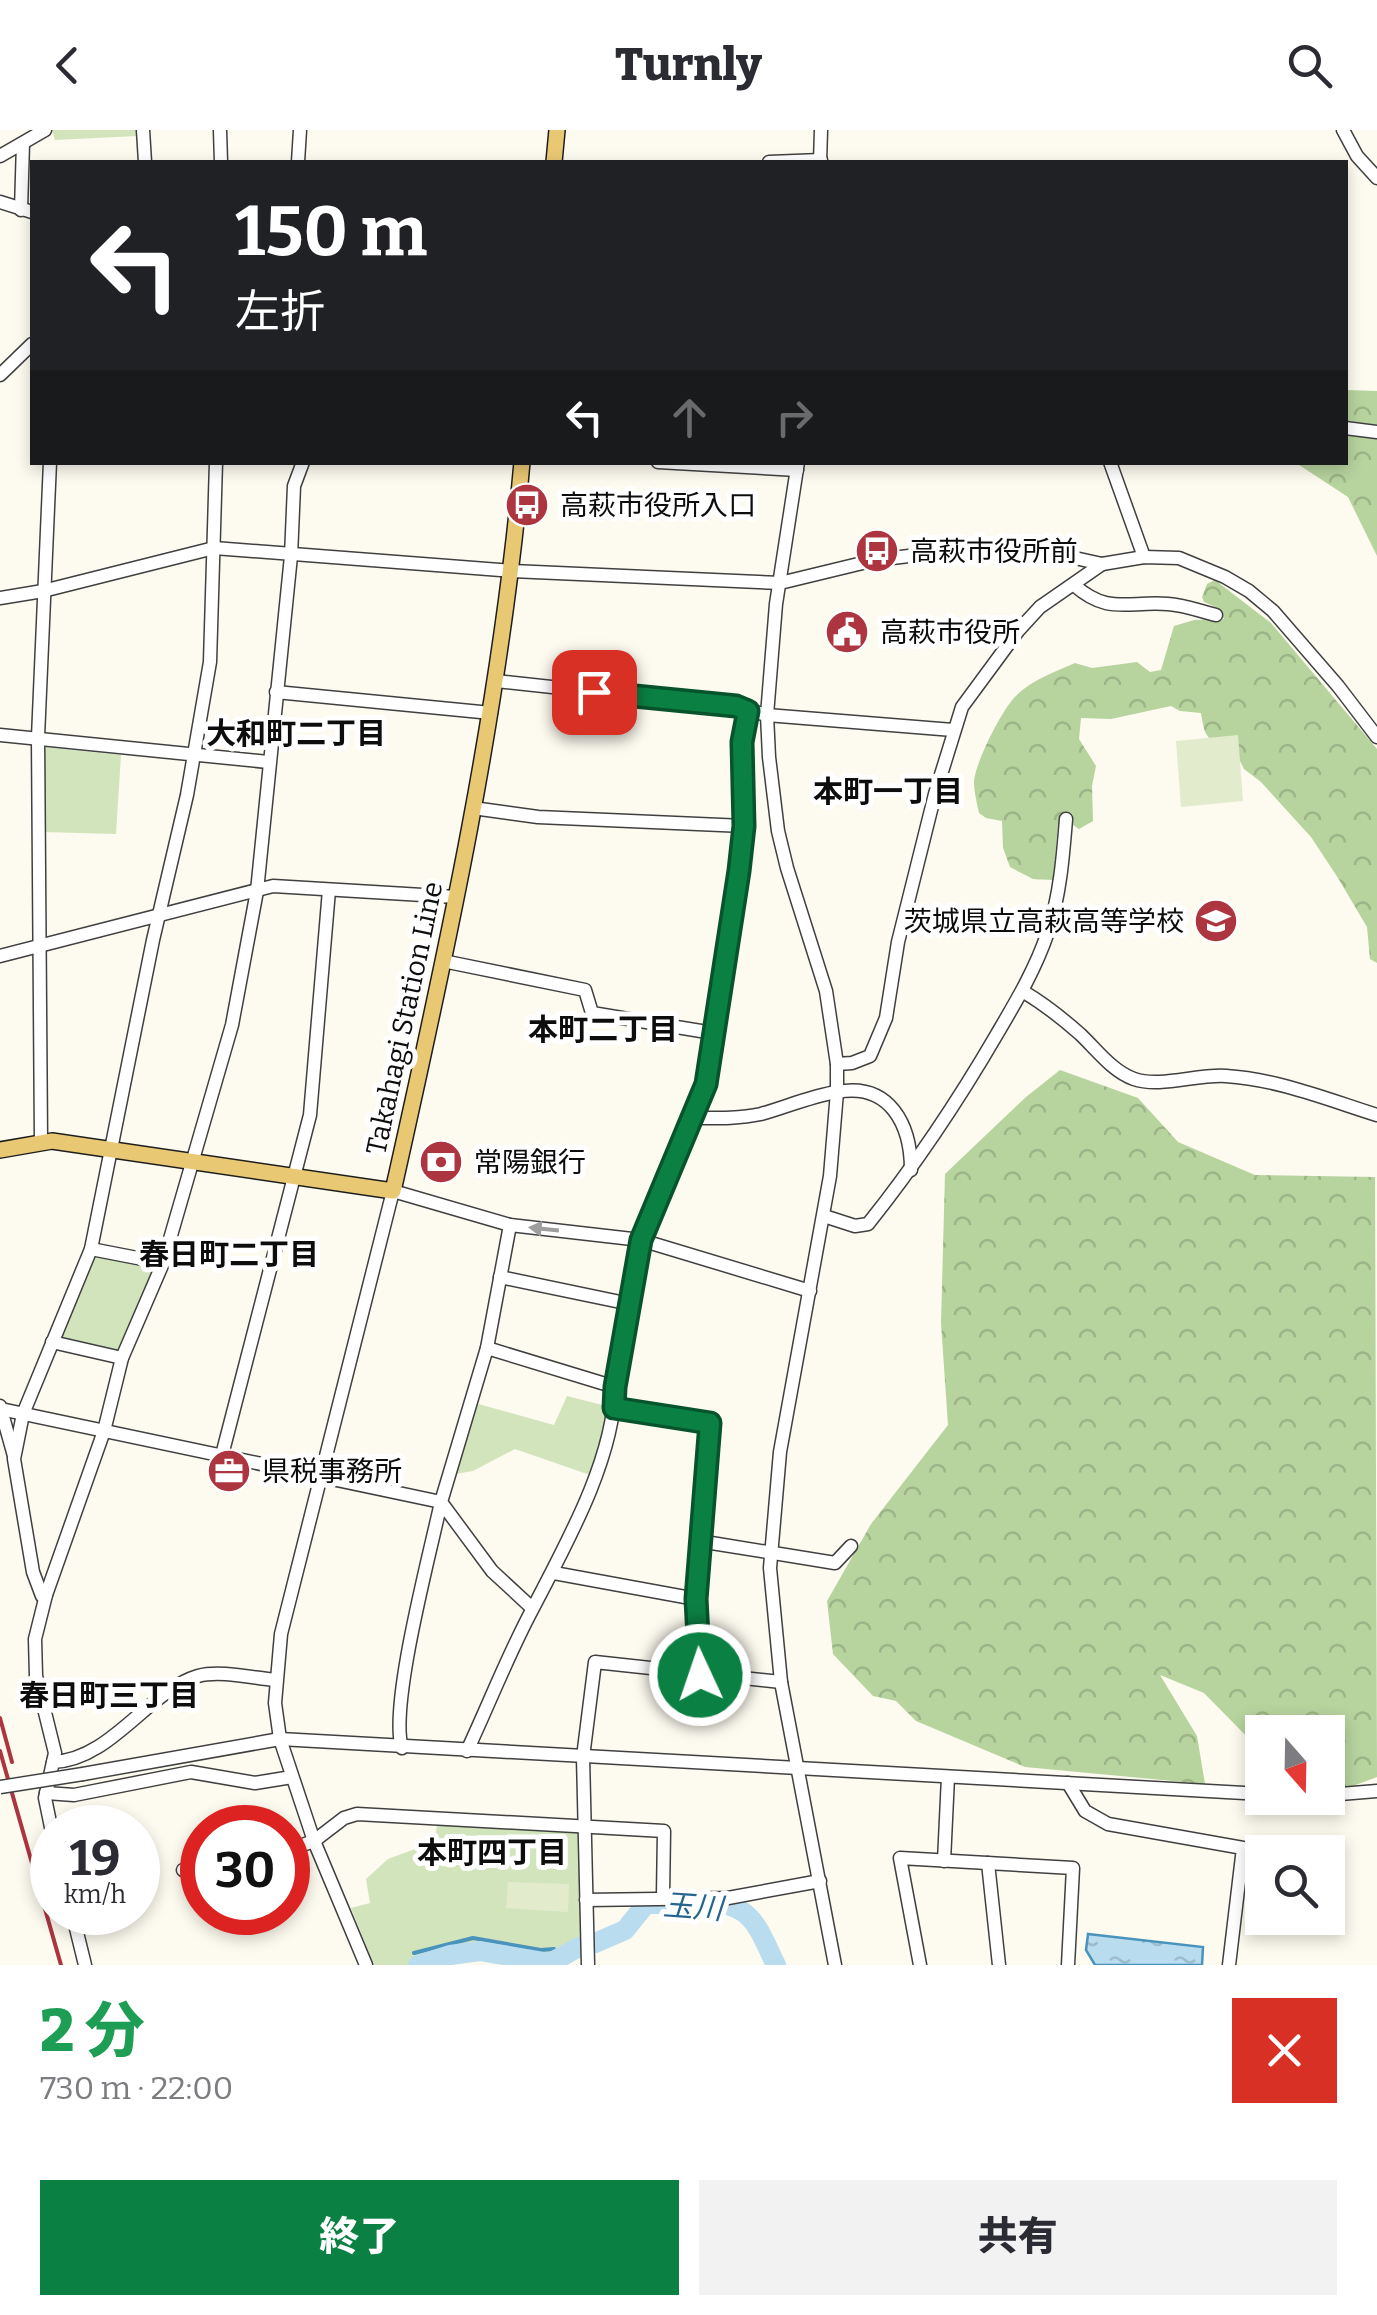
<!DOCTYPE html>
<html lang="ja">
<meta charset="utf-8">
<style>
body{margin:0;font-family:Bitter,"Noto Sans JP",serif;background:#f2f2f3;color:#2b2b33;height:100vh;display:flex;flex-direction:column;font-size:38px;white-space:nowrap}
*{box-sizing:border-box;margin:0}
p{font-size:32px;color:#7c7c81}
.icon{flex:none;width:55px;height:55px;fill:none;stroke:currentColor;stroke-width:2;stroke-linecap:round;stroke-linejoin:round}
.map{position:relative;height:1835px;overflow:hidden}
.panel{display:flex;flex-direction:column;background:#fff;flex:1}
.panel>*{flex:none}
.guide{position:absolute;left:30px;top:30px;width:1318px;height:305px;border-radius:0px;box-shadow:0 5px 15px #0003;background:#202124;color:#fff;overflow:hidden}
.needle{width:65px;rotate:160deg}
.buttons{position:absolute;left:1245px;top:1585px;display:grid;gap:20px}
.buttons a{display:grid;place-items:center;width:100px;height:100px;border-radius:0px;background:#fff;box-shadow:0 5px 15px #0003;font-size:50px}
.speed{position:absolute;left:30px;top:1675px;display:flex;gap:20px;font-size:50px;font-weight:700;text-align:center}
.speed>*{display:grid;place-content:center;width:130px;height:130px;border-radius:50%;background:#fff;box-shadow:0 5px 15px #0003;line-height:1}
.speed small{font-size:25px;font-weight:400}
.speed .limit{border:15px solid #d22;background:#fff;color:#111}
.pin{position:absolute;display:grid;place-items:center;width:85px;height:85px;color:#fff;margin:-42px;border-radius:20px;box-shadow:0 5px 15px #0006}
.me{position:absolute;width:110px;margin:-55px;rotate:357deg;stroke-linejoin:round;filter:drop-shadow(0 0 8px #0008)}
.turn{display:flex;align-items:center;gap:35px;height:210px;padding:0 40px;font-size:45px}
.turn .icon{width:130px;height:130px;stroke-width:2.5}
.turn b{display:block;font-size:70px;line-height:85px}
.lanes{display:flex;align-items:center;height:95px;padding:0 40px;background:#0003;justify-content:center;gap:50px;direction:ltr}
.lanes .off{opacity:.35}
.round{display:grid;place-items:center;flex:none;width:105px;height:105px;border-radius:0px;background:#f2f2f3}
.headline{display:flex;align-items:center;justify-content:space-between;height:170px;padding:0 40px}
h1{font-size:60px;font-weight:800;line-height:75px;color:#1e9e55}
.action{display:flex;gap:20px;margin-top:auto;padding:20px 40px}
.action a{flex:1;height:115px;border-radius:0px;background:#0b8043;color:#fff;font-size:40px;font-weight:800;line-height:115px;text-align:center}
.action a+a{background:#f2f2f3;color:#2b2b33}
header{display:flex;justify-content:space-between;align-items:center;height:130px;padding:0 40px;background:#fff;font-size:45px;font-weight:800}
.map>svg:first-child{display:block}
</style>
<header><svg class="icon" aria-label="back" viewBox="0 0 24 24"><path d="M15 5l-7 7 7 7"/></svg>Turnly<svg class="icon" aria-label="search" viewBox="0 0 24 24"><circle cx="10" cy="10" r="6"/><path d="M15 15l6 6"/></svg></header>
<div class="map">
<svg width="1377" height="1835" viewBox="0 0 1377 1835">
<defs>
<pattern id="forest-crowns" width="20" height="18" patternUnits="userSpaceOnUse" patternTransform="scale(2.5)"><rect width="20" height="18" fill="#b7d39e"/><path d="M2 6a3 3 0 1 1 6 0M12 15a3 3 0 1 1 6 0" fill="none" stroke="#9cb487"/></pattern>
<pattern id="water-ripples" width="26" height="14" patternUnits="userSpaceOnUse" patternTransform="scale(2.5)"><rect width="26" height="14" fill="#b9ddef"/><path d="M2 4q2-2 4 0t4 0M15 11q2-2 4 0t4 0" fill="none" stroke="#9ebccc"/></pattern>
</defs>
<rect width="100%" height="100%" fill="#fdfaef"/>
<g fill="#d2e4bc">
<path d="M 52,0 L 137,0 L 137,6 L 55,10 Z"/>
<path d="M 43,617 L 121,625 L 116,704 L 43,702 Z"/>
<path d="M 91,1119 L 163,1133 L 122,1228 L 52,1212 Z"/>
<path d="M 567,1266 L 614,1278 L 593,1346 L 515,1319 L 473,1341 L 449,1345 L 471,1272 L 554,1295 Z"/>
<path d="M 438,1691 L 582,1699 L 587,1805 L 571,1822 L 550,1833 L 470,1823 L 417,1835 L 374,1835 L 351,1778 L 370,1773 L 366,1749 L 388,1729 L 434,1712 Z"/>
</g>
<g fill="url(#forest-crowns)">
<path d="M 1345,260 L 1377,261 L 1377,426 L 1348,367 L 1296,333 L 1345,332 Z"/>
<path d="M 1215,450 L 1271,493 L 1377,619 L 1377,833 L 1370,829 L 1367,797 L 1338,748 L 1311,707 L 1261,652 L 1244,639 L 1232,615 C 1206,611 1205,608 1201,583 L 1180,581 L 1171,576 L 1111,589 L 1081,588 L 1079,609 L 1096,636 L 1092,656 L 1093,691 L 1079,699 L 1063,688 L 1058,694 L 1053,750 L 1033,749 L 1010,737 L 1003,718 L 1002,691 L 986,688 L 979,683 C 977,673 974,662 974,652 C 975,633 1001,582 1014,568 C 1029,551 1055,542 1075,533 L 1092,538 L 1137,532 L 1150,542 L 1161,540 L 1174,496 L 1194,490 L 1224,489 L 1218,478 L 1204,472 L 1202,467 L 1207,454 Z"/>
<path d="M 1060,940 L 1138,968 L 1178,1012 L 1255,1045 L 1375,1047 L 1377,1647 L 1345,1659 L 1328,1658 L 1328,1602 L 1262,1602 L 1262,1622 L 1204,1563 L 1160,1545 L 1197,1606 L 1205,1654 L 1025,1637 L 916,1591 L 896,1571 L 873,1566 L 833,1524 L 827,1471 L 871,1394 L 948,1295 L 941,1193 L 945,1044 L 1026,967 Z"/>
</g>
<g fill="#e2eccd">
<path d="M 1238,605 L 1243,671 L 1181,677 L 1176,611 Z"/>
<path d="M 508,1752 L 569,1754 L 568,1782 L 506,1778 Z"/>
</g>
<path fill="url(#water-ripples)" stroke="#4993bd" stroke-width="2.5" d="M 1088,1804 L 1203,1817 L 1202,1835 L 1095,1835 L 1086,1820 Z"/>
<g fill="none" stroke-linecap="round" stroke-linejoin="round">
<path stroke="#4993bd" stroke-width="4" d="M 414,1823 L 473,1808 L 541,1820 L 554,1819"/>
<g stroke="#b9ddef" stroke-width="20">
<path d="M 706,1773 C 753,1772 758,1799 776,1835"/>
<path d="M 595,1813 L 625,1800 L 646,1774 L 667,1774"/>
<path d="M 418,1835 L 450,1825 L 480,1821 L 550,1833 L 579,1817"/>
</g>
<g stroke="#404040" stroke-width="15">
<g id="minor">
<path d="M 143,0 L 145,32"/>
<path d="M 220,0 L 221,32"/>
<path d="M 1343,0 L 1357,26 L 1377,48"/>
<path d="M 0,26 L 45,0"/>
<path d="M 298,32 L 300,0"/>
<path d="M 769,32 L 821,30"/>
<path d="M 820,32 L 821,0"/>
<path d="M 0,72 L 32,82"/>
<path d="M 21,80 L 23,13"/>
<path d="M 0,245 L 32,214"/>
<path d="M 1345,298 L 1377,302"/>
<path d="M 658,332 L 797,340"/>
<path d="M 798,332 L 776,474 L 767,585 L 769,627 L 778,701 L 787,738 L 826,861 L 837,934 L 837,962 L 830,1046 L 780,1322 L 770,1438 L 781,1552 L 835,1835"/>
<path d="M 1110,332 L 1144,427"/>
<path d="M 1074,455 C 1108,485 1127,471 1168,474 C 1184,475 1200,481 1216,485"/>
<path d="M 0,468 L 43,461 L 214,418 L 512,441 L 780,453 L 875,430 L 977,418 L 1034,419 L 1102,434 L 1144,427 L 1179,428 L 1225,447 L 1249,461 L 1273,481 L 1338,556 L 1377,607"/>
<path d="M 496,551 L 736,577 L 767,585 L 953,600"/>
<path d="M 276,562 L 491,583"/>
<path d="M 0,605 L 268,632"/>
<path d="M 473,678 L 538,687 L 744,696"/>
<path d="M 0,826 L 273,756 L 456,767"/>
<path d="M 443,831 L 585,860 L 592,883 L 713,903"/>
<path d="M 1024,862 C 1044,874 1063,889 1080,904 C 1097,920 1112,941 1134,949 C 1160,958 1197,944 1226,946 C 1277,949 1329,970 1377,985"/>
<path d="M 837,934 L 852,933 L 870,926 L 886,888 L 898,812 L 935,664 L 962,577 L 1018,501 L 1040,477 L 1102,434"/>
<path d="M 690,988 C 714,988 737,989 761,984 C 786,977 811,966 837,962 C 890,952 911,995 911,1040"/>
<path d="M 41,1011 L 38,607 L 50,332"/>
<path d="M 824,1086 L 855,1096 L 868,1094 C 916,1034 958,971 997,904 C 1017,870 1035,840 1048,802 C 1060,765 1063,727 1066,689"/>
<path d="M 510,1095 L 487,1218 L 441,1372 L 492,1441 L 532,1478"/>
<path d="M 91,1119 L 163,1133"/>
<path d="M 500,1147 L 630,1174"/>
<path d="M 52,1212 L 122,1228"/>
<path d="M 487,1218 L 615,1257"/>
<path d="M 0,1276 L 14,1326"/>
<path d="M 614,1278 L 710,1293 L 700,1383 L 696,1469 L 699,1545"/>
<path d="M 1,1279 L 441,1372 C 430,1424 389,1576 402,1618"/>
<path d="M 222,1325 L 310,985 L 329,760"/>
<path d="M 699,1411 L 835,1433 L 851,1416"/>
<path d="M 554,1443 L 696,1469"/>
<path d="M 46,1465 L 42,1466 L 33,1442 L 14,1329 L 23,1284 L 91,1119 L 153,810 L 187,665 L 210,532 L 216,332"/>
<path d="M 467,1621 C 489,1574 508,1525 532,1480 C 565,1416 614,1330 615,1257 L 641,1110 L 706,954 L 744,696 L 742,612 L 748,581"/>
<path d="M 53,1632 C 111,1630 148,1561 198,1546 C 220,1540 253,1548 275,1550"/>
<path d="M 83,1644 L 280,1609 L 1262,1664"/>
<path d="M 1068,1653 L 1085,1681 L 1108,1694 L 1243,1718 L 1229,1835"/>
<path d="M 46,1663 L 74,1665 L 191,1642 L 255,1653 L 292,1647"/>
<path d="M 1328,1665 L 1377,1661"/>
<path d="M 52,1702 L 45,1668 L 55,1623 L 36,1546 L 35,1509 L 46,1465 L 104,1301 L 122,1228 L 163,1133 L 232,895 L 257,761 L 291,426 L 294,356 L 303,332"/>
<path d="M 288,1720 L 314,1711 L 344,1688 L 357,1684 L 664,1701 L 663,1766"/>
<path d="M 944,1731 L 948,1647"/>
<path d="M 988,1733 L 999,1835"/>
<path d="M 183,1740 L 202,1742"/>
<path d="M 586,1770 L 728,1768 L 820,1751"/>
<path d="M 72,1782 L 85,1835"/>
<path d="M 366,1835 L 314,1711 L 280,1609 L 275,1573 L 281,1504 L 393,1061 L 510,1095 L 641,1110 L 810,1161"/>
<path d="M 588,1835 L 583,1627 L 595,1532 L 781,1552"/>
<path d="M 920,1835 L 900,1728 L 1073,1738 L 1068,1835"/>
</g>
</g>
<g stroke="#1e1e1e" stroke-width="18">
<g id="major">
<path d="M 554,32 L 557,0"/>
<path d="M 0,1020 L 52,1011 L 393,1061 C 447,820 500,579 522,332"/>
</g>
</g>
<use href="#minor" stroke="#fff" stroke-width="12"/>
<use href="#major" stroke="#e9c874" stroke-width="15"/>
<g stroke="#ad353f" stroke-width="4">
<path d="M 0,1588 L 12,1632"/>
<path d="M 0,1621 L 61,1835"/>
</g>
<g stroke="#404040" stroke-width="15" stroke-linecap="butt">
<path id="minor-bridge" d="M 0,1657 L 83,1644"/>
</g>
<use href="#minor-bridge" stroke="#fff" stroke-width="12"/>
</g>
<defs><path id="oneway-solid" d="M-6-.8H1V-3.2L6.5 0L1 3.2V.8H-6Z" transform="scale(2.5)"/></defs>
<use fill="#9e9e9e" href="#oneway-solid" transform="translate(544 1099) rotate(-174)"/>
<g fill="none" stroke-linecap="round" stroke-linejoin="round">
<g stroke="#07532c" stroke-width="25">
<path id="route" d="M 594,562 L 736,576 L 748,581 L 742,612 L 744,696 L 739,741 L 706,954 L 641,1110 L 615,1257 L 614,1278 L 710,1293 L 696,1469 L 700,1545"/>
</g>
<use href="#route" stroke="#0b8043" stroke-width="18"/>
</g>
<defs>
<g id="bus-disc" transform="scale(2.25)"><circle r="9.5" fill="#ad353f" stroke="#fff"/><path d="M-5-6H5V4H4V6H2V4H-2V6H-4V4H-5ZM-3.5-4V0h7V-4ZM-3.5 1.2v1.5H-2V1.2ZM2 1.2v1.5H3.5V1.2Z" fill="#fff"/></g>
<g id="civic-disc" transform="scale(2.25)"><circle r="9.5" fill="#ad353f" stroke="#fff"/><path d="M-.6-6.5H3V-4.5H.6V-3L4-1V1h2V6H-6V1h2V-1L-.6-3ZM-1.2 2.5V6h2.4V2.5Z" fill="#fff"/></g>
<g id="school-disc" transform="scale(2.25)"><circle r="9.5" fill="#ad353f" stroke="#fff"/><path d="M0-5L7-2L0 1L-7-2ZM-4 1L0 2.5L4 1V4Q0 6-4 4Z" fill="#fff"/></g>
<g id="bank-disc" transform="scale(2.25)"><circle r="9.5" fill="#ad353f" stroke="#fff"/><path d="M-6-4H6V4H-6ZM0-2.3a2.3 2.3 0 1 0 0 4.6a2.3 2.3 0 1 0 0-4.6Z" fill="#fff"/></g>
<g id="office-disc" transform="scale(2.25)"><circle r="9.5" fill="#ad353f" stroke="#fff"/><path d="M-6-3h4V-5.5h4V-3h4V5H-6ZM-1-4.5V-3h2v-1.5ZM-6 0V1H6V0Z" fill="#fff"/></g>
</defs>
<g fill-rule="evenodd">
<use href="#bus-disc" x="527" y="375"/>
<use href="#bus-disc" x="877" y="421"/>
<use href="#civic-disc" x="847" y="502"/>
<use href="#school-disc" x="1216" y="791"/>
<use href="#bank-disc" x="441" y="1032"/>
<use href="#office-disc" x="229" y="1341"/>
</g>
<g text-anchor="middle" stroke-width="10" stroke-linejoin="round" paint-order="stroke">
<g font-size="28" fill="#0d0d0d" stroke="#fff" text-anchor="start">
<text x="560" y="385">高萩市役所入口</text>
<text x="910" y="431">高萩市役所前</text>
<text x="880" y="512">高萩市役所</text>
<text x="1184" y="801" text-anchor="end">茨城県立高萩高等学校</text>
<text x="474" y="1042">常陽銀行</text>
<text x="262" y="1351">県税事務所</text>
</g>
<g font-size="28" fill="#0d0d0d" stroke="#fff">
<text transform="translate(404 888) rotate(-78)" y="10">Takahagi Station Line</text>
</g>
<g font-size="30" font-weight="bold" fill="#0d0d0d" stroke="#fff">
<text x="296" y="614">大和町二丁目</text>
<text x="888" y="672">本町一丁目</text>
<text x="603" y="910">本町二丁目</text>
<text x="229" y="1135">春日町二丁目</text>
<text x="109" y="1576">春日町三丁目</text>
<text x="492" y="1733">本町四丁目</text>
</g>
<g font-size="30" font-style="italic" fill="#256590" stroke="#fff">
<text transform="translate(693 1777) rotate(4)" y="10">玉川</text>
</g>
</g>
</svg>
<div class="buttons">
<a><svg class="needle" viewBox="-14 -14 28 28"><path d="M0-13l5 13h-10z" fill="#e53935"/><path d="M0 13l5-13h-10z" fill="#7c7c81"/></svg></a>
<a><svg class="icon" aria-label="search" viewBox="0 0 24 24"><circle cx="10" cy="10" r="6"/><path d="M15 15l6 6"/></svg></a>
</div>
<div class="speed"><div>19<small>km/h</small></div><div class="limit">30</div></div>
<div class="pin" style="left:594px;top:562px;background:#d93025"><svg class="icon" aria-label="arrive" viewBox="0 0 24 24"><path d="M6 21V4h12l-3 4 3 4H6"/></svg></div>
<svg class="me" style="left:700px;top:1545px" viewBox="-20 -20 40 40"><circle r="17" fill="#0b8043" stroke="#fff" stroke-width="3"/><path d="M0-11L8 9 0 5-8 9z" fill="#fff"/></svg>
<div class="guide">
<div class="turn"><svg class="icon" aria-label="left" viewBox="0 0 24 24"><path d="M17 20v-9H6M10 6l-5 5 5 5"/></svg><div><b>150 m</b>左折</div></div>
<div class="lanes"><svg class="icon" aria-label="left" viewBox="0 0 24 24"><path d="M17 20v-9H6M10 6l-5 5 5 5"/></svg><svg class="icon off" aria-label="ahead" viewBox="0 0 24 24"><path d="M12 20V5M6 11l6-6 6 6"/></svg><svg class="icon off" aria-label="right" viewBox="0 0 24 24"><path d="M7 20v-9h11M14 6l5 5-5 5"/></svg></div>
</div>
</div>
<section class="panel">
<div class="headline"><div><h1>2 分</h1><p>730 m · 22:00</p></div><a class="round" style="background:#d93025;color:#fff"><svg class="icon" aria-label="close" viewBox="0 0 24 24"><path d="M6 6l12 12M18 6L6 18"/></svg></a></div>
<div class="action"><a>終了</a><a>共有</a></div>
</section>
